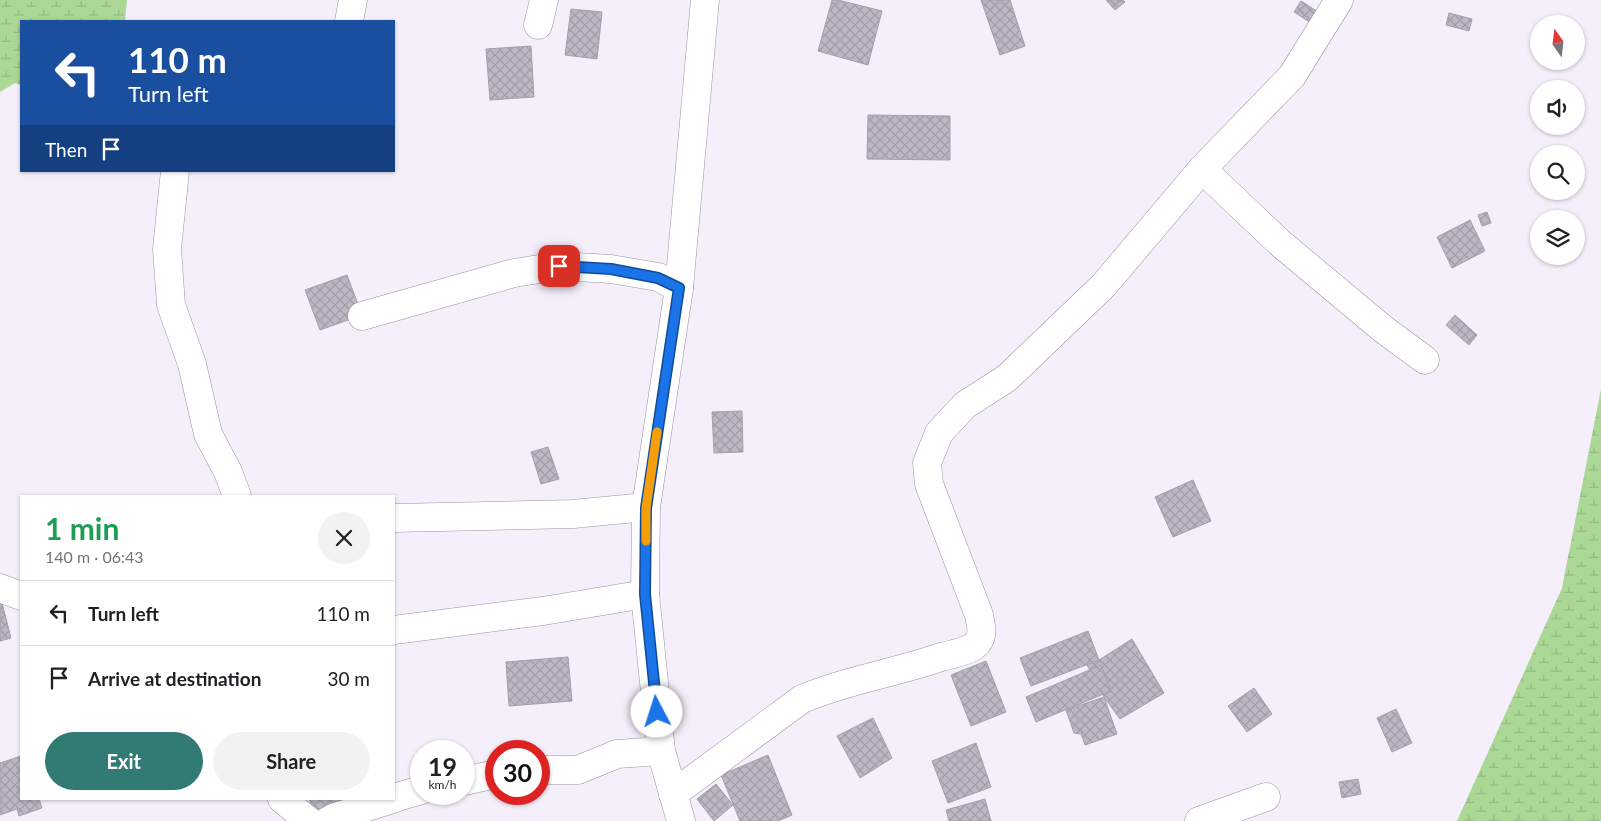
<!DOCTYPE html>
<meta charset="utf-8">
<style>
body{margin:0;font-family:Lato,sans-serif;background:#f2f2f2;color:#202124;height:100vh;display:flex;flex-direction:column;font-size:19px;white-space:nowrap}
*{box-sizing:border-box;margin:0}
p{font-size:16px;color:#757577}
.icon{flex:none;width:28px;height:28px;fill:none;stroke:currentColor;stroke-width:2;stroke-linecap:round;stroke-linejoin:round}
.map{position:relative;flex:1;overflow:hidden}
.details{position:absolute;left:20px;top:495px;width:375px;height:305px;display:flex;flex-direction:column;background:#fff;border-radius:0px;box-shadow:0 1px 4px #0004}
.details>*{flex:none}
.hud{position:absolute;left:20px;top:20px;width:375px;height:152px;border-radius:0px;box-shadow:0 1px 4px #0004;background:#1a4fa0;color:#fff;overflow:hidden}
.needle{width:32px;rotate:346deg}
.fabs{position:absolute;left:1530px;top:15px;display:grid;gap:10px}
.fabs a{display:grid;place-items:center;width:55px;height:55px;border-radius:50%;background:#fff;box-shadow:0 1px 4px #0004;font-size:25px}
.speed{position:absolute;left:410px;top:740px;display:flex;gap:10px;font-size:25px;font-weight:700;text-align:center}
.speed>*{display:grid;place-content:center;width:65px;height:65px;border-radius:50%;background:#fff;box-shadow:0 1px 4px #0004;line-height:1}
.speed small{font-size:12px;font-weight:400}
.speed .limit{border:8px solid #d22;background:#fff;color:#111}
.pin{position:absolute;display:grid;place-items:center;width:42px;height:42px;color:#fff;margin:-21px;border-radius:10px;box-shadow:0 2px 8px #0006}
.me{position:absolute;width:55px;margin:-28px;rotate:355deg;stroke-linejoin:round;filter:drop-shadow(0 0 4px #0008)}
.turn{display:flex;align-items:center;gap:18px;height:105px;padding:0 25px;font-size:22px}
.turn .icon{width:65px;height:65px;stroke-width:2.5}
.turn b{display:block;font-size:35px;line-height:42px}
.then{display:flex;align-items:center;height:48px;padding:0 25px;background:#0003;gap:10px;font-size:19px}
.round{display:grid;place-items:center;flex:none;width:52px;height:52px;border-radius:26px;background:#f2f2f2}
.headline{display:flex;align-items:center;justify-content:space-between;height:85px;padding:0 25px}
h1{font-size:30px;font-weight:700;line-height:38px;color:#1e9e55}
.action{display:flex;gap:10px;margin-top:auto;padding:10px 25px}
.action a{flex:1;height:58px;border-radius:30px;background:#327a74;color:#fff;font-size:20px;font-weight:700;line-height:58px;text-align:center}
.action a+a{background:#f2f2f2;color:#202124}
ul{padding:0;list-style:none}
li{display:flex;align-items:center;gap:15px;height:65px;padding:0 25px;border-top:1px solid #e0e0e0}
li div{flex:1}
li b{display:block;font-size:19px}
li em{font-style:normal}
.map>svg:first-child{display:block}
</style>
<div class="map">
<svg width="1601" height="821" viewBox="0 0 1601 821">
<defs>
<pattern id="wetland-marsh" width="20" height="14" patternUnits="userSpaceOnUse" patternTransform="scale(1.25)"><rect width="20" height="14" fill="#abd895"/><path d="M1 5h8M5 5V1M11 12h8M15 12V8" fill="none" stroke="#93b980"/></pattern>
<pattern id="building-cross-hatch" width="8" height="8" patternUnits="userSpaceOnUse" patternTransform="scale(1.25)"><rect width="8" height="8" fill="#bbb7c4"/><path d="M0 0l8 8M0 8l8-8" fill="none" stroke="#a19da8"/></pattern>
</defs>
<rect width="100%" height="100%" fill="#f5effc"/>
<g fill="url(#wetland-marsh)">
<path d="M 0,0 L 127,0 L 125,21 L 21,21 L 21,85 L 15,83 L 0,92 Z"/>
<path d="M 1601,389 L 1601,821 L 1457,821 L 1562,588 Z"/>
</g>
<g fill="url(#building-cross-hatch)" stroke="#a39fab">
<path d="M 832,0 L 838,0 L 882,11 L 868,65 L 818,51 Z"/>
<path d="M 981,0 L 1010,0 L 1025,46 L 1000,55 Z"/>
<path d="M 1106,0 L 1123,0 L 1125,2 L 1115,10 Z"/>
<path d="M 1301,1 L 1326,17 L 1319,28 L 1294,12 Z"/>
<path d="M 571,9 L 602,12 L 597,59 L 565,55 Z"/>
<path d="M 1449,13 L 1472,19 L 1469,31 L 1446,25 Z"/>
<path d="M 531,46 L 534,97 L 490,100 L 486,49 Z"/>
<path d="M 868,115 L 950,116 L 950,160 L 867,159 Z"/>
<path d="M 1487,212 L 1491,223 L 1482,226 L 1478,215 Z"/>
<path d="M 1470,220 L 1485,251 L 1452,268 L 1437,237 Z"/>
<path d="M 347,275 L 362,315 L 320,330 L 305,290 Z"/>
<path d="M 1455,315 L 1477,335 L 1469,345 L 1446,325 Z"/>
<path d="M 742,411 L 743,452 L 714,453 L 712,412 Z"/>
<path d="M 548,447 L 559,479 L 541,484 L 531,452 Z"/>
<path d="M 1193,480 L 1211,521 L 1173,537 L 1155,497 Z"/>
<path d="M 0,595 L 11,638 L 0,641 Z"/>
<path d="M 1088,631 L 1099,660 L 1031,686 L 1020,658 Z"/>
<path d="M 1132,639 L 1164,693 L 1120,719 L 1104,697 L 1087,665 L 1099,660 Z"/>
<path d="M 568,657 L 572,701 L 509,706 L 506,662 Z"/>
<path d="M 986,661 L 1006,712 L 971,726 L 951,675 Z"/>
<path d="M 1101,665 L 1111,691 L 1036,722 L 1026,697 Z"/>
<path d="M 1254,688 L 1272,714 L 1247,732 L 1228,706 Z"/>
<path d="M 1104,697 L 1117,734 L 1085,745 L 1081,734 L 1074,733 L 1066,710 Z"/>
<path d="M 1396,709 L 1412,743 L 1392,752 L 1377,718 Z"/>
<path d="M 873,718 L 892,758 L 860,778 L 837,736 Z"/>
<path d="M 976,743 L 991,787 L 948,803 L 932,761 Z"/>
<path d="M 768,755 L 792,815 L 778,821 L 740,821 L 721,775 Z"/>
<path d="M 21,756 L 21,799 L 39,799 L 42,808 L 19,816 L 17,809 L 0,815 L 0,763 Z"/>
<path d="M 1358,779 L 1361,794 L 1342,798 L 1339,782 Z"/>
<path d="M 716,784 L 733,805 L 714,821 L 697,799 Z"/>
<path d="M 309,799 L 351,799 L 318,821 Z"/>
<path d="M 985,799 L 991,821 L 949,821 L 946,810 Z"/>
</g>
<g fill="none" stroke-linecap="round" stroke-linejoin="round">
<g stroke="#99939f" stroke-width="29">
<g id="street">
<path d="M 349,21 L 353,0"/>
<path d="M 538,25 L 544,0"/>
<path d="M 1202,169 L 1280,243 L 1383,329 L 1425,360"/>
<path d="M 175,171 L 167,249 L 171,305 L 192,364 L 208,434 L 228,472 L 237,496"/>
<path d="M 362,316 L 514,273 L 559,266 L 611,269 L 658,277 L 679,288"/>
<path d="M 394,518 L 573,514 L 646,507"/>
<path d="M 0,588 L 21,596"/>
<path d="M 394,630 L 543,611 L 645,594"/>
<path d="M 539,770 L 578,770 L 617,754 L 661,751"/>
<path d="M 464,781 L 496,774"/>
<path d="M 673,794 L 802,699 C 847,680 895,673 941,657 C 950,655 967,651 974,646 C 985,638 981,626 979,615 L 929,484 L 927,463 L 939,433 L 965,405 L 1007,378 L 1104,285 L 1202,169 L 1292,76 L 1339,0"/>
<path d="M 394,798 L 421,790"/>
<path d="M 282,799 L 309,821"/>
<path d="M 328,821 L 335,817 L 393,799"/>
<path d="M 681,821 L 661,751 L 645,594 L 646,507 L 679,288 L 705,0"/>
<path d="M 1199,821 L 1266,797"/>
</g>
</g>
<use href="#street" stroke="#fff" stroke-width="28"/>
</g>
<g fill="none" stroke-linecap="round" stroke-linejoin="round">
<g stroke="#114b97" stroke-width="12">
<path id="route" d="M 559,266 L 611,269 L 658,278 L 679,288 L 646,508 L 645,594 L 657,712"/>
</g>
<use href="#route" stroke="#1a73e8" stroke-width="9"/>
<path stroke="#f59e0b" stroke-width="9" d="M 646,541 L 646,508 L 657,432"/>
</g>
</svg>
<div class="fabs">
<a><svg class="needle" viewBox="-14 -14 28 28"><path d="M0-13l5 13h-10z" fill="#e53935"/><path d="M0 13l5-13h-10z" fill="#757577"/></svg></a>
<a><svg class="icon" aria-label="sound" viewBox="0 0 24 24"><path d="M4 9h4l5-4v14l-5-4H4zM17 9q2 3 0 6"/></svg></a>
<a><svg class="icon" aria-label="search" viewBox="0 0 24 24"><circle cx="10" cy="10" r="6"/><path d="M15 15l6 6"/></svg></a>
<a><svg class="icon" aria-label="layers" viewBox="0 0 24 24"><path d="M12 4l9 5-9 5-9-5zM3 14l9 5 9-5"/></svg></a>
</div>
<div class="speed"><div>19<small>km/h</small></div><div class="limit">30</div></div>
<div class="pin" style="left:559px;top:266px;background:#d93025"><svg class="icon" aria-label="arrive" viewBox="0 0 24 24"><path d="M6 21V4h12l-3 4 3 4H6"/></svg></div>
<svg class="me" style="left:657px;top:712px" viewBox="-20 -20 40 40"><circle r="19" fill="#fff"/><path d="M0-13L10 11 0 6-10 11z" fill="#1a73e8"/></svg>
<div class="hud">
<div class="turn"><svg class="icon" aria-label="left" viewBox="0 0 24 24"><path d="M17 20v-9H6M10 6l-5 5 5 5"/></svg><div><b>110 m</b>Turn left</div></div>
<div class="then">Then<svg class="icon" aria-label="arrive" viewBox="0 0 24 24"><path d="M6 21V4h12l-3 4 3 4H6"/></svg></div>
</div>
<section class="details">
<div class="headline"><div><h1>1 min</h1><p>140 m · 06:43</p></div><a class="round"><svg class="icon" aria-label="close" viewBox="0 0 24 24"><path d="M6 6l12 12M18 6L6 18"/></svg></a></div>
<ul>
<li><svg class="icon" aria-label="left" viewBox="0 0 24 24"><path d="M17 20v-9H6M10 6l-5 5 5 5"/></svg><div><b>Turn left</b></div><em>110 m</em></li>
<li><svg class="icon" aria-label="arrive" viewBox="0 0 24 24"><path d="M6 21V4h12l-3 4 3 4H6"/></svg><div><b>Arrive at destination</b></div><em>30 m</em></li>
</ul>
<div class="action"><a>Exit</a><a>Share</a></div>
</section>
</div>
